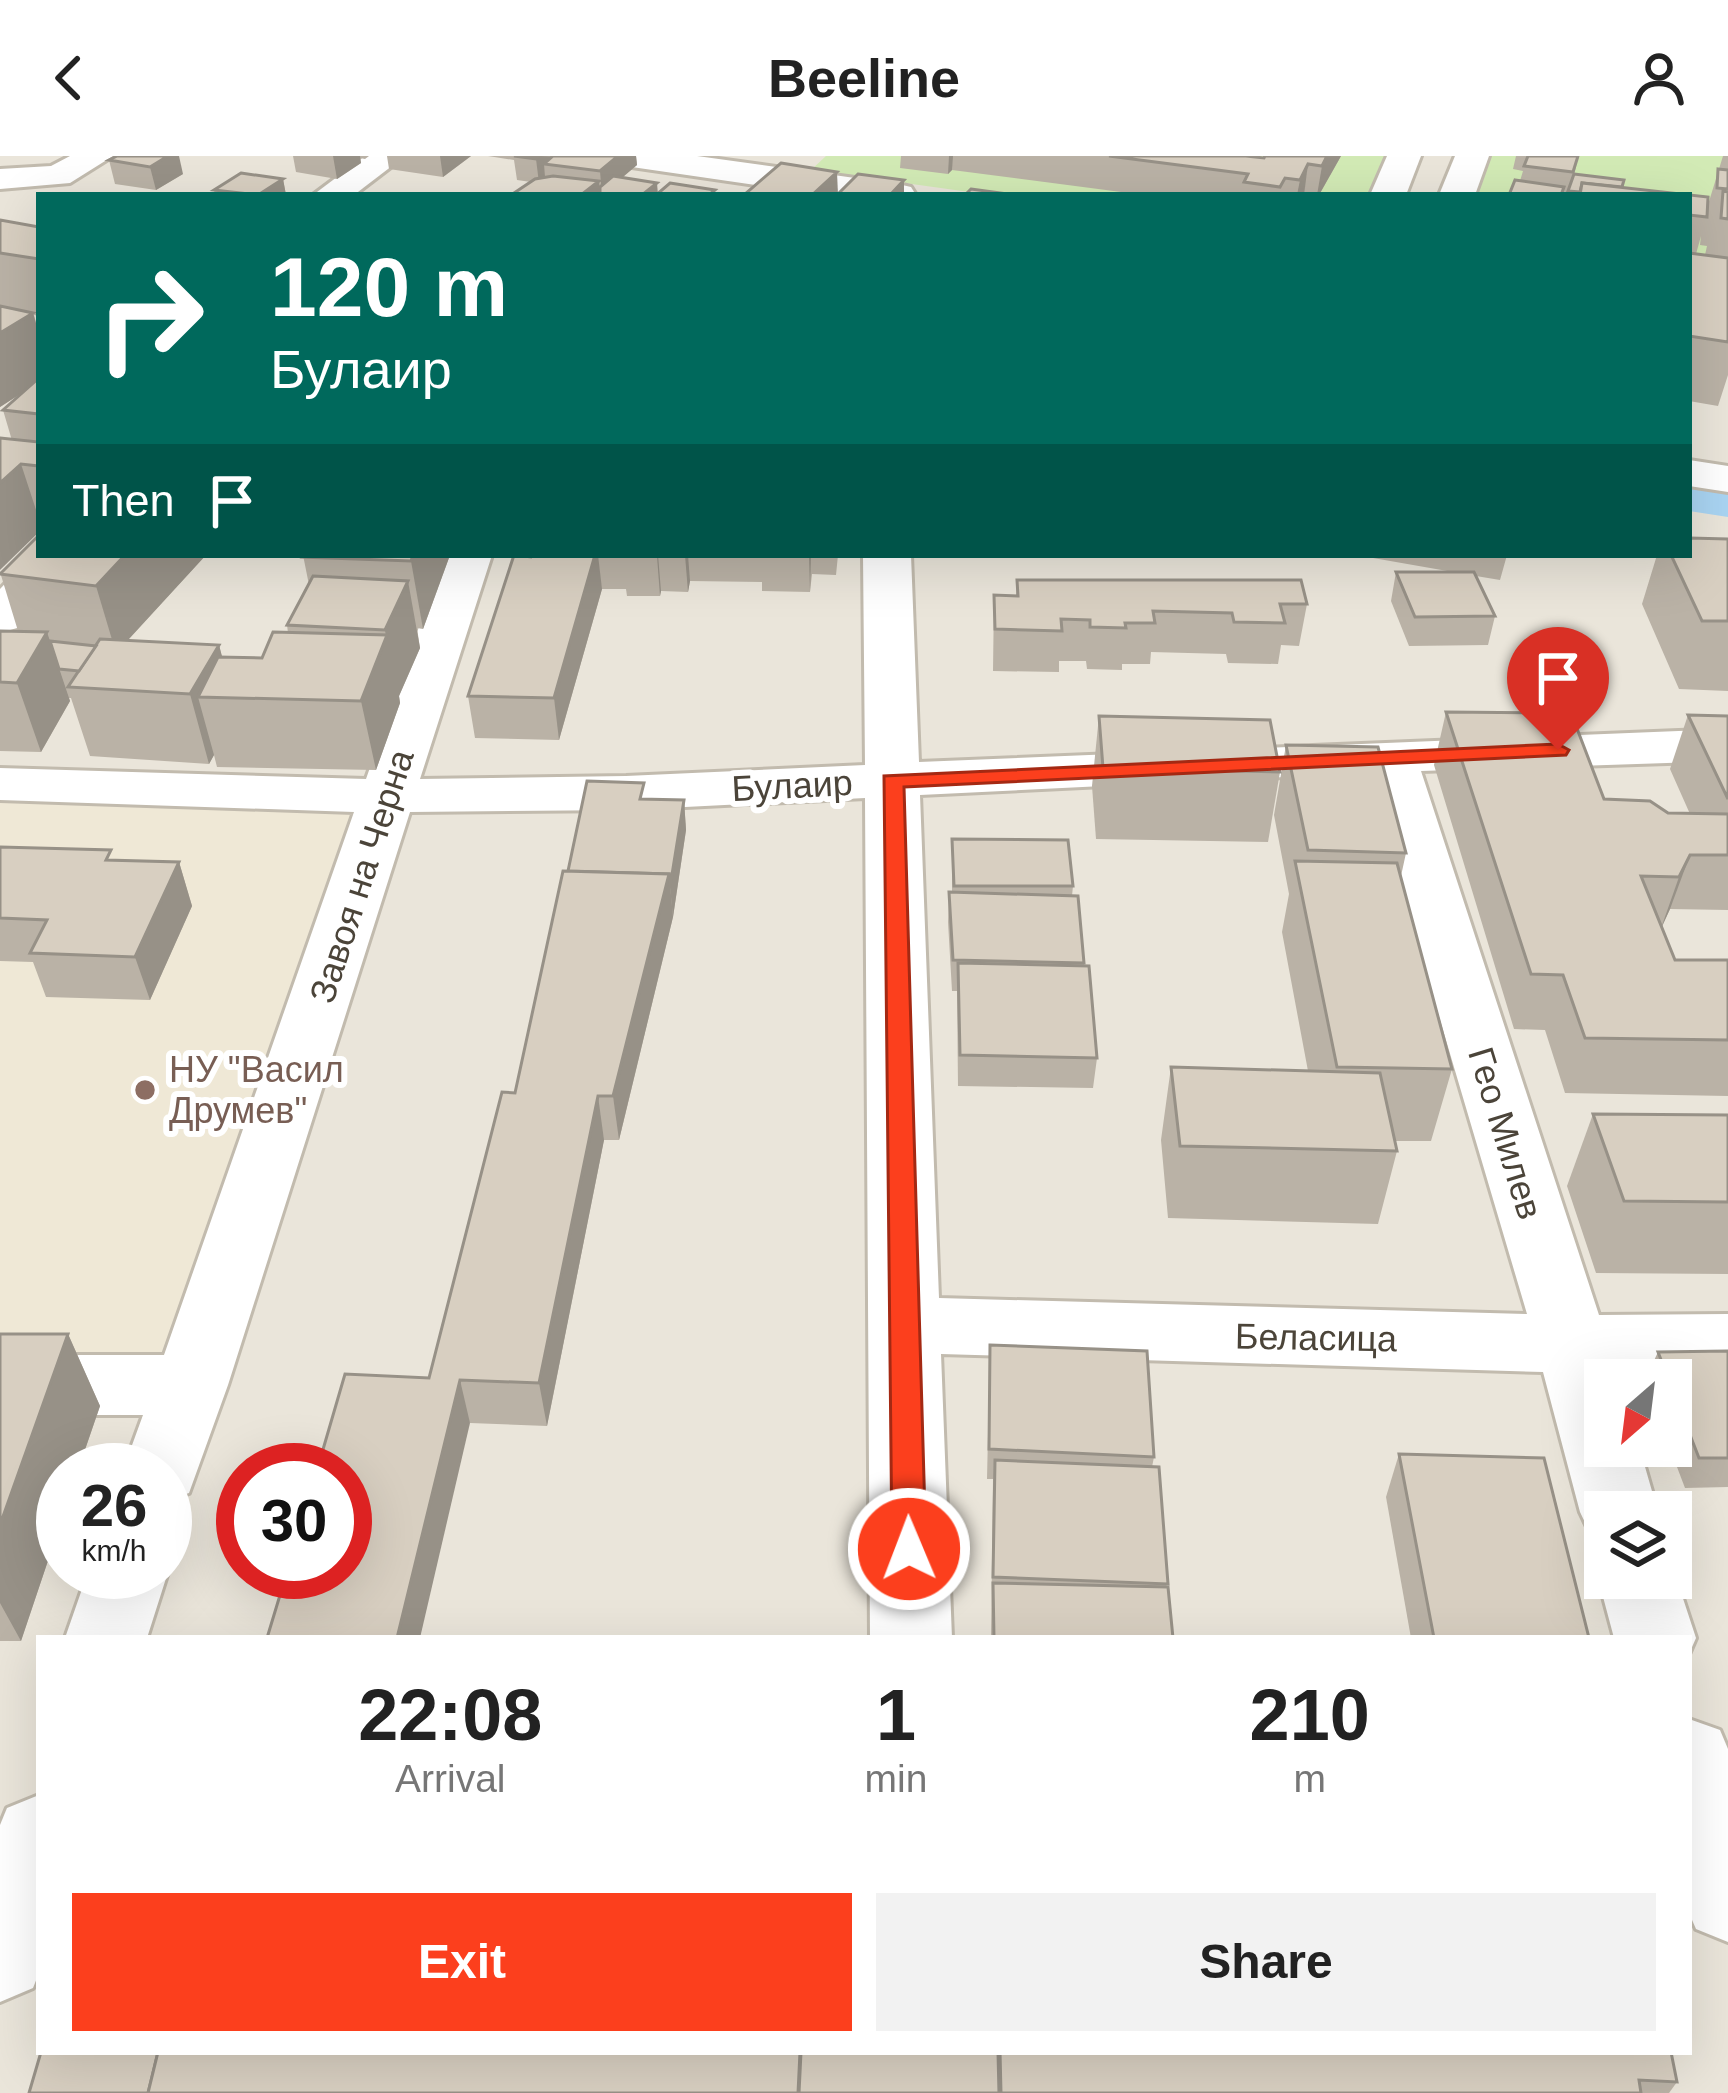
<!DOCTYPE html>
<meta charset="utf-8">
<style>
body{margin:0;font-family:Arial,sans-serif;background:#f2f2f2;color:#222;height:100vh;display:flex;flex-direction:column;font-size:45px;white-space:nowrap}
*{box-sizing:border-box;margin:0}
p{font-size:39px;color:#767676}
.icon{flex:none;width:66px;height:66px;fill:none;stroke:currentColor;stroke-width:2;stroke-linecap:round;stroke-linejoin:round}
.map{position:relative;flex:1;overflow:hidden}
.panel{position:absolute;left:36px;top:1479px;width:1656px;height:420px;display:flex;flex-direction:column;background:#fff;border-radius:0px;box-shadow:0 12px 48px #0002}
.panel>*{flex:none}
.guide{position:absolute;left:36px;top:36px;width:1656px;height:366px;border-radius:0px;box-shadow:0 12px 48px #0002;background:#00695c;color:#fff;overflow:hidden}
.needle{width:78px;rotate:208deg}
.buttons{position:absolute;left:1584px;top:1203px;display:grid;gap:24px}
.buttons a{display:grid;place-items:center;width:108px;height:108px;border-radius:0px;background:#fff;box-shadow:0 12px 48px #0002;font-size:60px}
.speed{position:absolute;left:36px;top:1287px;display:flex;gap:24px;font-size:60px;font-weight:700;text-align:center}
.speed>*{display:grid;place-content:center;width:156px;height:156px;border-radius:50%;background:#fff;box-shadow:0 12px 48px #0002;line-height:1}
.speed small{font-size:30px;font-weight:400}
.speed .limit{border:18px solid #d22;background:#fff;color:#111}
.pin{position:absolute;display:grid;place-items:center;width:102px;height:102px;color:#fff;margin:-123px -51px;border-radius:50% 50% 50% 0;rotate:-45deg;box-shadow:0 0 12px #0007}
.pin .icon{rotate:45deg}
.me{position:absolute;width:132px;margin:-66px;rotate:359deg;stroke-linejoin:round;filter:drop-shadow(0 0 9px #0008)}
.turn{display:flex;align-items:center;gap:42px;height:252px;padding:0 36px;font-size:54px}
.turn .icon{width:156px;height:156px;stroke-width:2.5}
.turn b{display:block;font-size:84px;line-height:102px}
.then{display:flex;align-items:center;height:114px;padding:0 36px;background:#0003;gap:24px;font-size:45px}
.eta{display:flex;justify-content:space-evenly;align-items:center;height:204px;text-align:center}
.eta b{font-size:72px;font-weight:700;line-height:84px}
.cta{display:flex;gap:24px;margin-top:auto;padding:24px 36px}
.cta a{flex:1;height:138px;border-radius:0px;background:#fc3f1d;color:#fff;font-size:48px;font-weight:700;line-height:138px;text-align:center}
.cta a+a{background:#f2f2f2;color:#222}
header{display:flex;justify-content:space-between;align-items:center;height:156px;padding:0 36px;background:#fff;font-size:54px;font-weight:700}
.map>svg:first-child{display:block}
</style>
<header><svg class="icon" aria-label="back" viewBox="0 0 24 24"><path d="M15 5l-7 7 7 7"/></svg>Beeline<svg class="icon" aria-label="person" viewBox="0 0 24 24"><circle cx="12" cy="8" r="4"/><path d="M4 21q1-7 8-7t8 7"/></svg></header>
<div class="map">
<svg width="1728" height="1937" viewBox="0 0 1728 1937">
<rect width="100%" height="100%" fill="#f6f3ec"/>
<path fill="#eae5da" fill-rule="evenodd" d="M 0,0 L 1728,0 L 1728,1937 L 0,1937 ZM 39,39 L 1689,39 L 1689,399 L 39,399 ZM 1605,1224 L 1671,1224 L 1671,1290 L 1605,1290 ZM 63,1314 L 165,1314 L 165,1416 L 63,1416 ZM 243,1314 L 345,1314 L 345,1416 L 243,1416 ZM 1605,1356 L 1671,1356 L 1671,1422 L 1605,1422 ZM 39,1482 L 1689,1482 L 1689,1896 L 39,1896 Z"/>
<path fill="#efe8d6" d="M 0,628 L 387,640 L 191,1229 L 0,1229 Z"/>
<g fill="#d2eab5">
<path d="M 826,0 L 1389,0 L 1371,39 L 991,39 L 811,14 Z"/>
<path d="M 1484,0 L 1728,0 L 1728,145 L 1689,139 L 1689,39 L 1468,39 Z"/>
</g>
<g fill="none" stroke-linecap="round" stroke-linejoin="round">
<path fill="#a9d4f2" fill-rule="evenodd" d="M 1689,327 L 1728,333 L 1728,361 L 1689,355 Z"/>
<g stroke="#c2bbae" stroke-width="6">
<g id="minor">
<path d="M 70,0 L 113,0 L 70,27 L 0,33 L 0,13 L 51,10 Z"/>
<path d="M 365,0 L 405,0 L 354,39 L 313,39 Z"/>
<path d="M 608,0 L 697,0 L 898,28 L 911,31 L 916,39 L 824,39 L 625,10 L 613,7 Z"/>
<path d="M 1387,0 L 1421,0 L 1406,39 L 1370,39 Z"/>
<path d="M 1455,0 L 1489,0 L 1475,39 L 1439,39 Z"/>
<path d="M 1689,304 L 1728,310 L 1728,336 L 1689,330 Z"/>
<path d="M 39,392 L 39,399 L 83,399 L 17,472 L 0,477 L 0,433 Z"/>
<path d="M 444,399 L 492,399 L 420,623 L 626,620 L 865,609 L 863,399 L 911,399 L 919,606 L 1728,573 L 1728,605 L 1421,615 L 1599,1159 L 1728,1158 L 1728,1216 L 1617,1216 L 1619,1224 L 1605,1224 L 1605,1290 L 1639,1290 L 1658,1356 L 1605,1356 L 1605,1384 L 1591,1379 L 1580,1356 L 1543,1216 L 941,1198 L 952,1482 L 870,1482 L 865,642 L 626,654 L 410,656 L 228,1229 L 189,1337 L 165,1345 L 165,1314 L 123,1314 L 143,1259 L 0,1259 L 0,1199 L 164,1199 L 354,656 L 0,644 L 0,612 L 366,623 ZM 1367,617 L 1527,1158 L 939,1142 L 920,639 Z"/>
<path d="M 1605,1406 L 1605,1422 L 1671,1422 L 1671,1406 L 1696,1482 L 1689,1498 L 1689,1482 L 1614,1482 L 1598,1422 Z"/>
<path d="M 165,1409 L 168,1416 L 147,1482 L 65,1482 L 88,1416 L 165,1416 Z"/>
<path d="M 1689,1563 L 1720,1574 L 1728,1593 L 1728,1786 L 1696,1773 L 1689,1757 Z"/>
<path d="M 39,1639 L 39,1817 L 33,1832 L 0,1846 L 0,1669 L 7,1652 Z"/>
</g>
</g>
<use href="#minor" fill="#fff" fill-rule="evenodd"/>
</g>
<g fill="#bab2a6" fill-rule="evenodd">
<path d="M 117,0 L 183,18 L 156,34 L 115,28 L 109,4 Z"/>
<path d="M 293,0 L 369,0 L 365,3 L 360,2 L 361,7 L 337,23 L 296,16 Z"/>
<path d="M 387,0 L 471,0 L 443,21 L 389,13 Z"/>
<path d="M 636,0 L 637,9 L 622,21 L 658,37 L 715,39 L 511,39 L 531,26 L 517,24 L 514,4 L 488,0 Z"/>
<path d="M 901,0 L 1246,0 L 1264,2 L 1341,0 L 1319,39 L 1144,39 L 952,14 L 948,18 L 900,12 Z"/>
<path d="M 1516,0 L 1578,0 L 1574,20 L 1574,18 L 1624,24 L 1622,31 L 1708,41 L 1707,52 L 1723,0 L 1728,0 L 1728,219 L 1718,250 L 1689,245 L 1689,39 L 1509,39 L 1515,24 L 1520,25 L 1523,15 L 1513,13 ZM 1701,80 L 1700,89 L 1707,90 L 1705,99 L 1696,98 Z"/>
<path d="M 283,23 L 286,39 L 215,39 L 214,34 Z"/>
<path d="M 0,64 L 39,71 L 39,160 L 34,159 L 39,178 L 39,376 L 3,254 L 23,236 L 0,251 Z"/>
<path d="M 1728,383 L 1728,535 L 1679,533 L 1642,448 L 1657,399 L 1689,399 Z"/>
<path d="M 39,399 L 206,399 L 128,484 L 219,489 L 222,501 L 262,502 L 288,477 L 287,469 L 309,429 L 303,399 L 450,399 L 423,473 L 417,472 L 420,492 L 399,540 L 400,547 L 376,614 L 217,611 L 214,599 L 209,608 L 90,600 L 71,542 L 69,542 L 70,545 L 41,596 L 0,595 L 0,475 L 18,475 L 0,416 Z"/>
<path d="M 532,399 L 838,399 L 836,419 L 812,418 L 810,436 L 762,435 L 762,426 L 690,425 L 688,436 L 661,435 L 660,440 L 627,440 L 626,433 L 602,433 L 559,584 L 475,582 L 468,540 Z"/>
<path d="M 1356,399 L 1507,399 L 1500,424 L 1476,420 L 1495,460 L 1488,489 L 1409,490 L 1391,445 L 1396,416 L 1453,416 Z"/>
<path d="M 1017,424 L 1307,448 L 1299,490 L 1281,489 L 1278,508 L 1228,507 L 1226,498 L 1151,496 L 1150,508 L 1122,508 L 1122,514 L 1087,513 L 1086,505 L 1059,505 L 1059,516 L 993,515 L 994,439 L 1016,440 Z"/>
<path d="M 1446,556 L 1604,643 L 1668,657 L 1690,658 L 1670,613 L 1688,559 L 1728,560 L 1728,754 L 1670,753 L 1662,770 L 1675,804 L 1728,804 L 1728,940 L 1565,937 L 1545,874 L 1514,873 L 1434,609 Z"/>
<path d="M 1099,560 L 1280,616 L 1268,686 L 1096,683 L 1092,630 Z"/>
<path d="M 1286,589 L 1406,697 L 1401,720 L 1452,913 L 1431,985 L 1395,985 L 1397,995 L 1378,1068 L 1168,1062 L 1161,984 L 1171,911 L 1308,915 L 1282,776 L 1289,738 L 1274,659 Z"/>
<path d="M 645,643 L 684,644 L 686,674 L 673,761 L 619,984 L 604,984 L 547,1270 L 470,1267 L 429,1222 L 515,937 L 568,715 Z"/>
<path d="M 952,683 L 1073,730 L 1072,740 L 1084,807 L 1097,902 L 1093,932 L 958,930 L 957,835 L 952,835 L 948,766 L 949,736 L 952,736 Z"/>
<path d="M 0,691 L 114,704 L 179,706 L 192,750 L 150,844 L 46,841 L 33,806 L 0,805 Z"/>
<path d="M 1593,958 L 1728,959 L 1728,1118 L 1596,1117 L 1567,1030 Z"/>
<path d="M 0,1178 L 68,1178 L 100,1250 L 78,1314 L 63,1314 L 63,1360 L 21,1485 L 0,1485 Z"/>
<path d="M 990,1189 L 1154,1301 L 1152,1311 L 1173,1482 L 991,1482 L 993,1323 L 987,1323 Z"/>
<path d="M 1728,1195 L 1728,1331 L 1685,1332 L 1669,1290 L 1671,1290 L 1671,1224 L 1645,1224 L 1658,1196 Z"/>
<path d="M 1399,1298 L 1589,1482 L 1411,1482 L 1386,1341 Z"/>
<path d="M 41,1896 L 1671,1896 L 1677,1926 L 1669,1937 L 29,1937 Z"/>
</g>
<g fill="#979187">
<path d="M 168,0 L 179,0 L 183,18 L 156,34 L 150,11 Z"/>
<path d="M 333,0 L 360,0 L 361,7 L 337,23 Z"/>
<path d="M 440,0 L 471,0 L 443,21 Z"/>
<path d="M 540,0 L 570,1 L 544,8 L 545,21 L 539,27 L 536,3 Z"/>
<path d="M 618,0 L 636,0 L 637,9 L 602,39 L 600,15 Z"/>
<path d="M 949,0 L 953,0 L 952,14 L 948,18 Z"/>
<path d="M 1327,0 L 1341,0 L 1319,39 L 1317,39 L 1322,10 Z"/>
<path d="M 1308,8 L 1304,39 L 1297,39 L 1300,24 Z"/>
<path d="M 837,16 L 838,39 L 812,39 Z"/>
<path d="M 283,23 L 286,39 L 258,39 Z"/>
<path d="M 904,24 L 904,39 L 890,39 Z"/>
<path d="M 599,25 L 600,39 L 581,39 Z"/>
<path d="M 657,27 L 658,39 L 642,39 Z"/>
<path d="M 33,157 L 39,178 L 39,226 L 0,251 L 0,177 Z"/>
<path d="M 21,308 L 39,363 L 39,376 L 0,414 L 0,327 Z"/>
<path d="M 125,399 L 206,399 L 116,497 L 96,430 Z"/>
<path d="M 413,399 L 450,399 L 423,473 L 411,405 Z"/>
<path d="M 595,399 L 598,399 L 602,433 L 559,584 L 554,542 Z"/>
<path d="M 658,399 L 661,435 L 660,440 L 657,400 Z"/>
<path d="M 685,399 L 688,399 L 690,425 L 688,436 Z"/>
<path d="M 809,399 L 811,399 L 810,436 Z"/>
<path d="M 408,425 L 420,492 L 399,540 L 400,547 L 376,614 L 361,545 L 386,481 L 385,474 Z"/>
<path d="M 47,476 L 70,545 L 41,596 L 17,527 Z"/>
<path d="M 219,489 L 233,542 L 198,541 L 214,599 L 209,608 L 190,538 Z"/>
<path d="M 684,644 L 686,674 L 673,761 L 670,731 Z"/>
<path d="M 1690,699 L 1670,753 L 1660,775 L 1679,721 Z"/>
<path d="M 179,706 L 192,750 L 150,844 L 135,801 Z"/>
<path d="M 669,718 L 673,761 L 619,984 L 613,940 Z"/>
<path d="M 598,940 L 604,984 L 547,1270 L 539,1227 Z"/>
<path d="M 68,1178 L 100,1250 L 78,1314 L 63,1314 L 63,1360 L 21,1485 L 0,1447 L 0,1369 Z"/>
<path d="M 460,1224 L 470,1267 L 420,1482 L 397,1482 Z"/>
</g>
<g fill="#d8cfc1" stroke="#979187" stroke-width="3">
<path d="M 117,0 L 168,0 L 150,11 L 109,4 Z"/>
<path d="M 514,0 L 540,0 L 536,3 Z"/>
<path d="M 553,0 L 618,0 L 600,15 L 544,8 Z"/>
<path d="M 1109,0 L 1246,0 L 1264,2 L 1265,0 L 1327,0 L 1322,10 L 1308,8 L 1300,24 L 1285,22 L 1280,31 L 1244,26 L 1248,18 Z"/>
<path d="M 1528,0 L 1578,0 L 1573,16 L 1524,10 Z"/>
<path d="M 781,7 L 837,16 L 812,39 L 745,38 Z"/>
<path d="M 1718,13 L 1728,14 L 1728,33 L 1717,32 Z"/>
<path d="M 241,17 L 283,23 L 258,39 L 214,34 Z"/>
<path d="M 858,18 L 904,24 L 890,39 L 837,39 Z"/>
<path d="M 1574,18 L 1624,24 L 1622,31 L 1582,27 L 1580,36 L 1568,35 Z"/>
<path d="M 553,20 L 599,25 L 581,39 L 511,39 L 535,23 Z"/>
<path d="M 613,20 L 657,27 L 642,39 L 600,38 L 600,31 Z"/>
<path d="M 1515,24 L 1564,31 L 1561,39 L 1509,39 Z"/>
<path d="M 670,27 L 715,34 L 709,39 L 656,39 Z"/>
<path d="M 1582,27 L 1708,41 L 1707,61 L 1689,59 L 1689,39 L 1580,39 Z"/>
<path d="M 971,33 L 1015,39 L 965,39 Z"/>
<path d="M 1723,35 L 1728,36 L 1728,63 L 1721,62 Z"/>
<path d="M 0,64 L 39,71 L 39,103 L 0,97 Z"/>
<path d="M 1689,97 L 1728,102 L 1728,186 L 1689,180 Z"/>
<path d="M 0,150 L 33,157 L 0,177 Z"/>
<path d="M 39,222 L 39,258 L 3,254 Z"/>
<path d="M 0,282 L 39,286 L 39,310 L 21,308 L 0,327 Z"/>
<path d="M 39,379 L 39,399 L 125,399 L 96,430 L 0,418 Z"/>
<path d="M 1689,382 L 1728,383 L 1728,465 L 1702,465 L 1671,399 L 1689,399 Z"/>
<path d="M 303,399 L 413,399 L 411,405 L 302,401 Z"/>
<path d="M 514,399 L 531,401 L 532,399 L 595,399 L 554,542 L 468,540 Z"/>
<path d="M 1396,416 L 1474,416 L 1495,460 L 1415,461 Z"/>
<path d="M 313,420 L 408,425 L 385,474 L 287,469 Z"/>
<path d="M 1017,424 L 1301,424 L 1307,448 L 1280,448 L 1285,467 L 1234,466 L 1232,457 L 1153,455 L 1155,467 L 1125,467 L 1126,472 L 1090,471 L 1090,464 L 1061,463 L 1062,475 L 995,473 L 994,439 L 1018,440 Z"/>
<path d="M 0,475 L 47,476 L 17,527 L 0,526 Z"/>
<path d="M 273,476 L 387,479 L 361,545 L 198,541 L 218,501 L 262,502 Z"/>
<path d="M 100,483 L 219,489 L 190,538 L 68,531 Z"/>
<path d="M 50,485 L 96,490 L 79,515 L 59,513 Z"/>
<path d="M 1446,556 L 1571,557 L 1604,643 L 1650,645 L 1668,657 L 1728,658 L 1728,699 L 1690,699 L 1679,721 L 1641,720 L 1675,804 L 1728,804 L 1728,884 L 1585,882 L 1563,819 L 1531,818 Z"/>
<path d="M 1688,559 L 1728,560 L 1728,643 Z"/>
<path d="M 1099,560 L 1270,564 L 1280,616 L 1103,612 Z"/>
<path d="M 1286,589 L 1378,591 L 1406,697 L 1308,694 Z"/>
<path d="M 587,625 L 644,627 L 640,643 L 684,644 L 670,731 L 669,718 L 568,715 Z"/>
<path d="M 952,683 L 1068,684 L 1073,730 L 954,730 Z"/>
<path d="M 0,691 L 111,694 L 106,704 L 179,706 L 135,801 L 30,797 L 47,764 L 0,762 Z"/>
<path d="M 1295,705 L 1397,707 L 1452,913 L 1337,911 Z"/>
<path d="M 563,715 L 669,718 L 613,940 L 598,940 L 539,1227 L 460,1224 L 397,1482 L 267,1482 L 287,1416 L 345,1416 L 345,1314 L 317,1314 L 345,1218 L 429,1222 L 502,936 L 515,937 Z"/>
<path d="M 949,736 L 1078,740 L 1084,807 L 953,804 Z"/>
<path d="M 958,807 L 1089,810 L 1097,902 L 960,899 Z"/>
<path d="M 1171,911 L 1380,917 L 1397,995 L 1180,990 Z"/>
<path d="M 1593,958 L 1728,959 L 1728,1046 L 1624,1045 Z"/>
<path d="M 0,1178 L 68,1178 L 0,1369 Z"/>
<path d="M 990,1189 L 1147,1195 L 1154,1301 L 989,1293 Z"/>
<path d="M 1728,1195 L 1728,1302 L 1699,1302 L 1671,1230 L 1671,1224 L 1669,1224 L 1658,1196 Z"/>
<path d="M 1399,1298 L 1544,1302 L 1589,1482 L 1434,1482 Z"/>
<path d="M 995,1304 L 1159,1311 L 1168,1428 L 993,1421 Z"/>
<path d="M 993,1427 L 1168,1431 L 1173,1482 L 994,1482 Z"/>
<path d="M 41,1896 L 158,1896 L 148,1937 L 29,1937 Z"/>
<path d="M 158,1896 L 800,1896 L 798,1937 L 148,1937 Z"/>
<path d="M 801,1896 L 998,1896 L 999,1937 L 799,1937 Z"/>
<path d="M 1000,1896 L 1671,1896 L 1677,1926 L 1639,1924 L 1641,1937 L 1001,1937 Z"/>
</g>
<path fill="#fc3f1d" stroke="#a42913" stroke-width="3" d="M 1558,588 L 1569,594 L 1566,599 L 904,631 L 926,1393 L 921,1403 L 909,1407 L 897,1403 L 892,1393 L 884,620 Z"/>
<circle fill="#8d6e63" stroke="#fff" stroke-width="4.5" cx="145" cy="934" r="12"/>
<g text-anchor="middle" stroke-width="12" stroke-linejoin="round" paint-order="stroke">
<g font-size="36" fill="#4b4439" stroke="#fff">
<text transform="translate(792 629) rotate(-3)" y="13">Булаир</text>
<text transform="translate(361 720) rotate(-72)" y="13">Завоя на Черна</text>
<text transform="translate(1506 977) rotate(73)" y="13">Гео Милев</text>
<text transform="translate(1316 1181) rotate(1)" y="13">Беласица</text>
</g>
<g font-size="36" fill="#785e54" stroke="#fff" text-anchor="start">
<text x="169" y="926">НУ "Васил<tspan x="169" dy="41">Друмев"</tspan></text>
</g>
</g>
</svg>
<div class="buttons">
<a><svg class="needle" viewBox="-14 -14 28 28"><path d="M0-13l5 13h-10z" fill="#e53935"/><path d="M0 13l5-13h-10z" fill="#767676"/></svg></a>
<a><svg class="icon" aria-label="layers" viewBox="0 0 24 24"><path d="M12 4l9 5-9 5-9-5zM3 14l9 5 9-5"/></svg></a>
</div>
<div class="speed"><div>26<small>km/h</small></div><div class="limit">30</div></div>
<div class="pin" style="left:1558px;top:594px;background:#d93025"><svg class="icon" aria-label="arrive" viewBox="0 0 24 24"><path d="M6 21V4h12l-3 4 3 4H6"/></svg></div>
<svg class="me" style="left:909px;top:1393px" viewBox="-20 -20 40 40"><circle r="17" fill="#fc3f1d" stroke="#fff" stroke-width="3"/><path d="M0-11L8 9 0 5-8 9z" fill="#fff"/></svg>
<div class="guide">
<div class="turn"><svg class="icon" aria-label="right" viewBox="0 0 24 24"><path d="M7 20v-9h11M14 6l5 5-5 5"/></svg><div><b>120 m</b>Булаир</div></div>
<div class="then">Then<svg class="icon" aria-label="arrive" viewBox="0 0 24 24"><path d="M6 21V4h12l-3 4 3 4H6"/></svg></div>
</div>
<section class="panel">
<div class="eta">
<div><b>22:08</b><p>Arrival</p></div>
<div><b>1</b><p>min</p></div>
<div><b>210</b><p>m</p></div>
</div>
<div class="cta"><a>Exit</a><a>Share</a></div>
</section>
</div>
